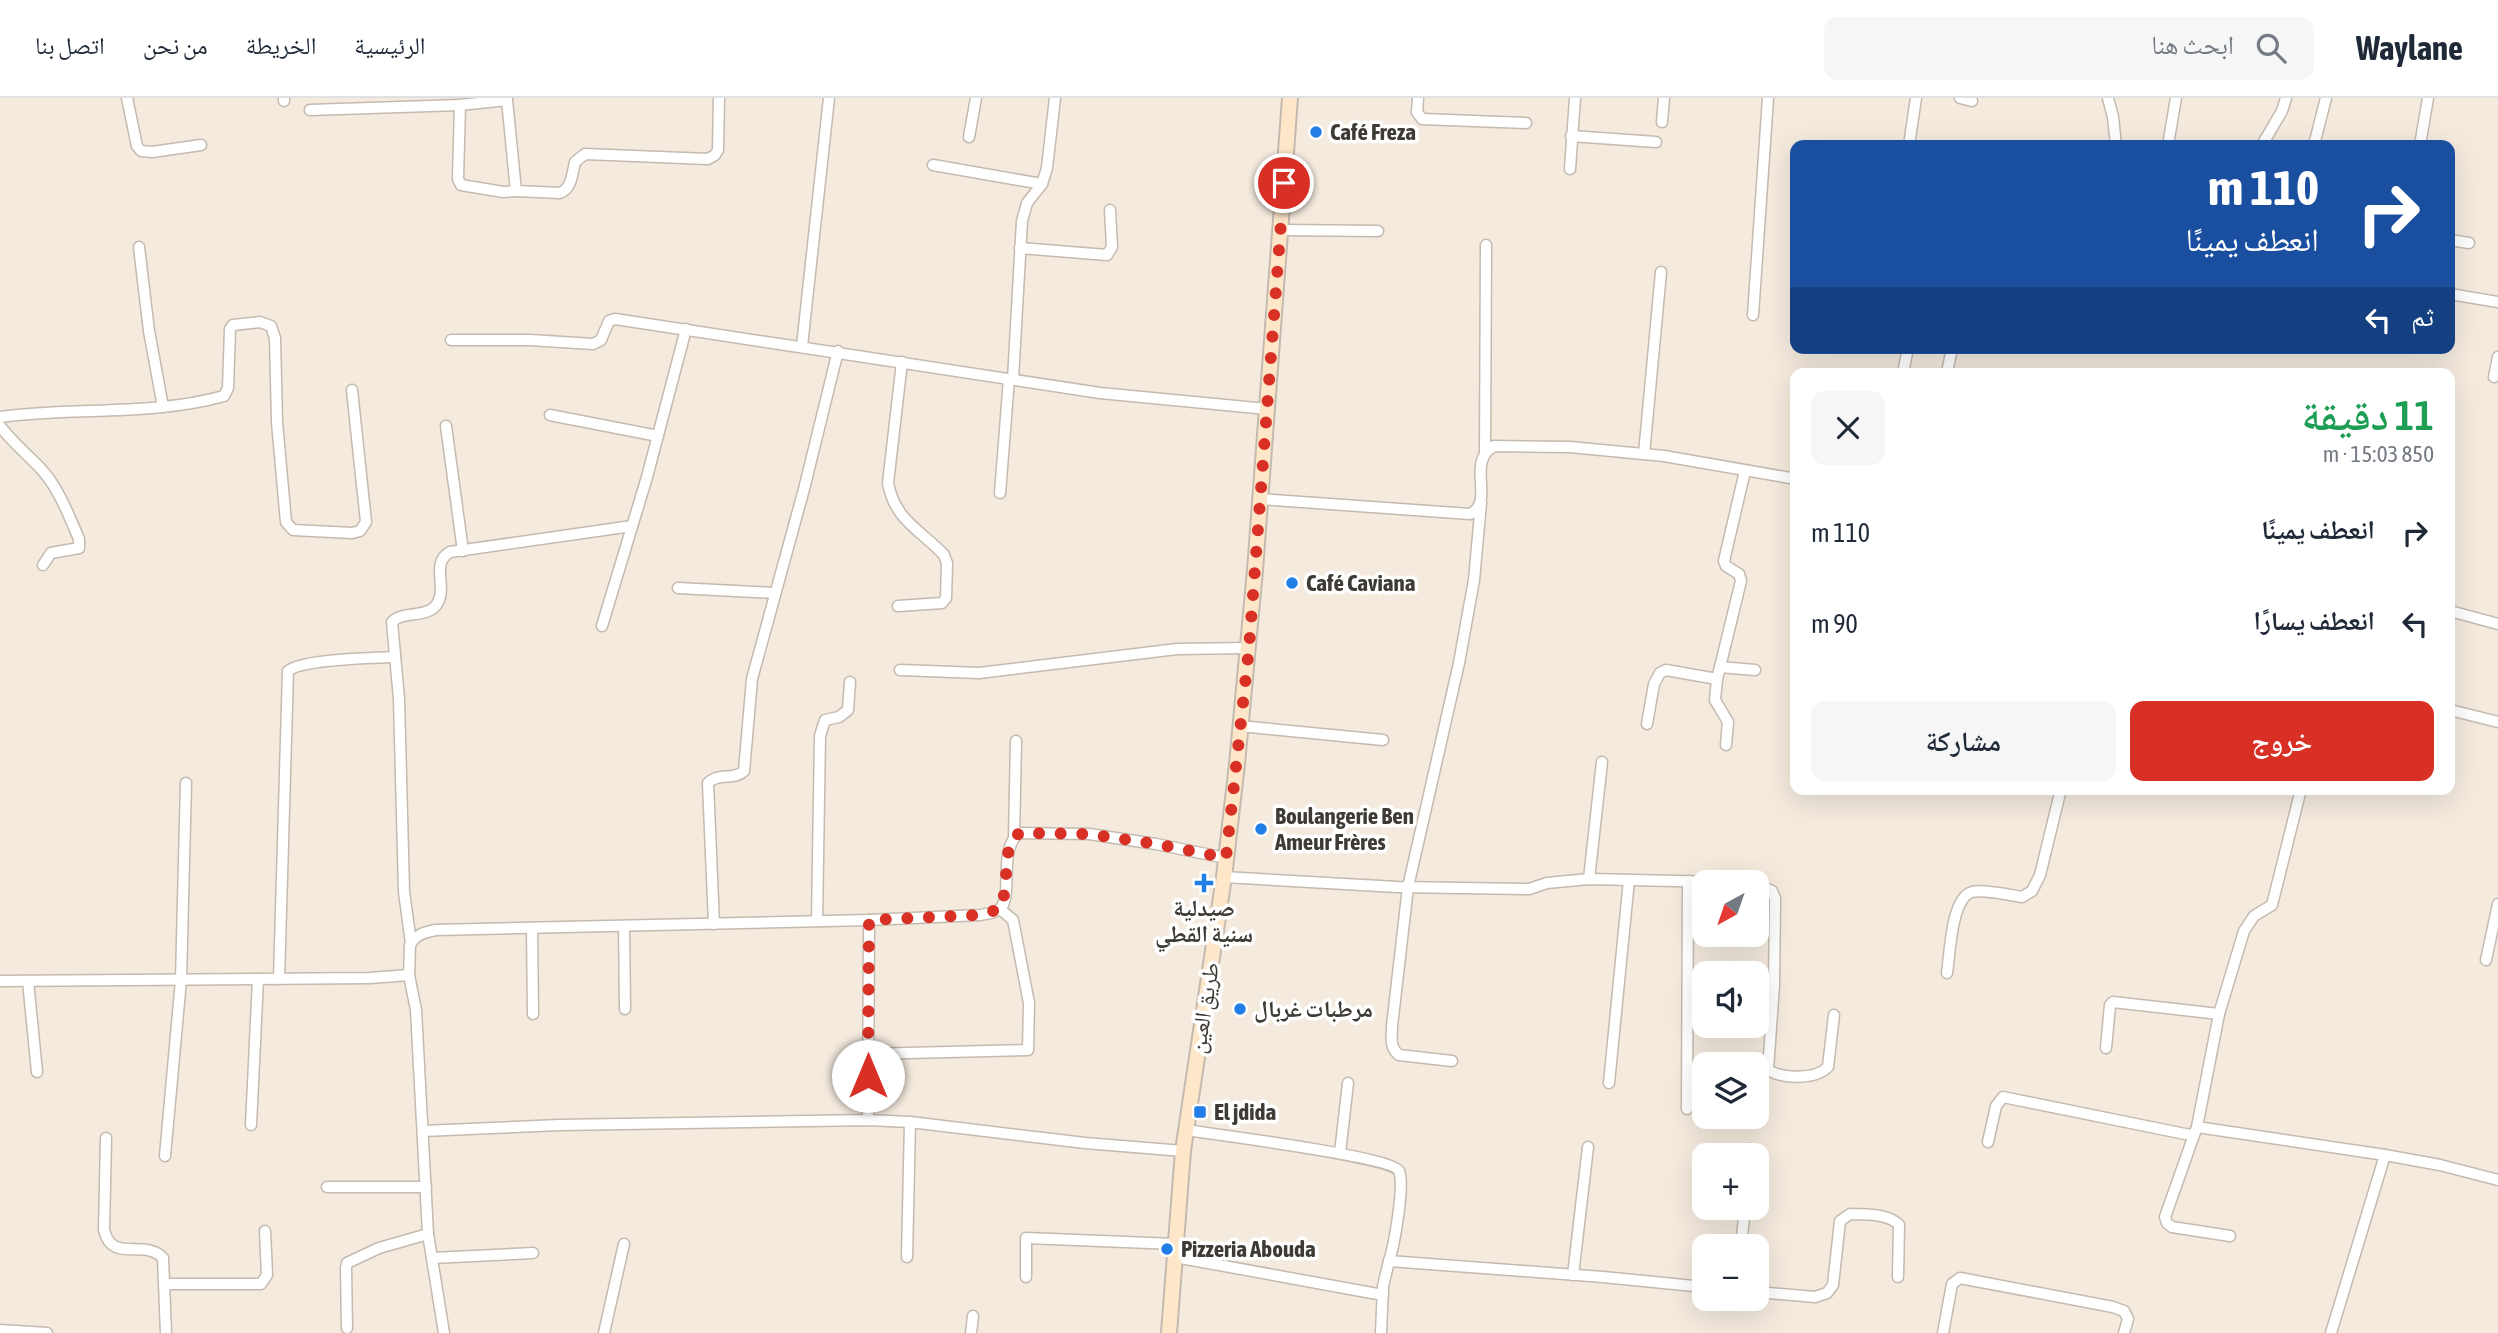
<!DOCTYPE html>
<html lang="ar">
<meta charset="utf-8">
<style>
body{margin:0;font-family:"Asap Condensed","Noto Naskh Arabic",sans-serif;background:#f6f6f7;color:#1f2937;direction:rtl;height:100vh;display:flex;flex-direction:column;font-size:26px;white-space:nowrap}
*{box-sizing:border-box;margin:0}
p{font-size:23px;color:#747a83}
.icon{flex:none;width:38px;height:38px;fill:none;stroke:currentColor;stroke-width:2;stroke-linecap:round;stroke-linejoin:round}
.map{position:relative;flex:1;overflow:hidden;direction:ltr}
.sheet{position:absolute;left:1790px;top:270px;width:665px;height:427px;display:flex;flex-direction:column;background:#fff;border-radius:14px;box-shadow:0 7px 28px #0002;direction:rtl}
.sheet>*{flex:none}
.hud{position:absolute;left:1790px;top:42px;width:665px;height:214px;border-radius:14px;box-shadow:0 7px 28px #0002;direction:rtl;background:#1a4fa0;color:#fff;overflow:hidden}
.needle{width:46px;rotate:220deg}
.fabs{position:absolute;left:1692px;top:772px;display:grid;gap:14px}
.fabs a{display:grid;place-items:center;width:77px;height:77px;border-radius:14px;background:#fff;box-shadow:0 7px 28px #0002;font-size:35px}
.pin{position:absolute;display:grid;place-items:center;width:60px;height:60px;color:#fff;margin:-30px;border:4px solid #fff;border-radius:50%;box-shadow:0 2px 7px #0007}
.me{position:absolute;width:77px;margin:-38px;rotate:0deg;stroke-linejoin:round;filter:drop-shadow(0 0 5px #0008)}
.turn{display:flex;align-items:center;gap:24px;height:147px;padding:0 21px;font-size:32px}
.turn .icon{width:91px;height:91px;stroke-width:2.5}
.turn b{display:block;font-size:49px;line-height:60px}
.then{display:flex;align-items:center;height:66px;padding:0 21px;background:#0003;gap:14px;font-size:26px}
.round{display:grid;place-items:center;flex:none;width:74px;height:74px;border-radius:14px;background:#f6f6f7}
.summary{display:flex;align-items:center;justify-content:space-between;height:119px;padding:0 21px}
h1{font-size:42px;font-weight:600;line-height:52px;color:#1e9e55}
.cta{display:flex;gap:14px;margin-top:auto;padding:14px 21px}
.cta a{flex:1;height:80px;border-radius:14px;background:#d93025;color:#fff;font-size:28px;font-weight:600;line-height:80px;text-align:center}
.cta a+a{background:#f6f6f7;color:#1f2937}
ul{padding:0;list-style:none}
li{display:flex;align-items:center;gap:21px;height:91px;padding:0 21px}
li div{flex:1}
li b{display:block;font-size:26px}
li em{font-style:normal}
header{display:flex;align-items:center;gap:42px;box-sizing:border-box;height:98px;padding:0 35px;background:#fff;border-bottom:2px solid #e0e1e3}
header strong{font-size:33px}
nav{display:flex;gap:38px;margin-inline-start:auto;font-size:24px}
.search{width:490px;height:63px;background:#f6f6f7;display:flex;align-items:center;gap:18px;box-sizing:border-box;padding:0 24px;border-radius:14px;color:#747a83;font-size:26px}
.map>svg:first-child{display:block}
</style>
<header>
<strong>Waylane</strong>
<div class="search"><svg class="icon" aria-label="search" viewBox="0 0 24 24"><circle cx="10" cy="10" r="6"/><path d="M15 15l6 6"/></svg>ابحث هنا</div>
<nav><a>الرئيسية</a><a>الخريطة</a><a>من نحن</a><a>اتصل بنا</a></nav>
</header>
<div class="map">
<svg width="2498" height="1235" viewBox="0 0 2498 1235">
<rect width="100%" height="100%" fill="#f4eade"/>
<g fill="none" stroke-linecap="round" stroke-linejoin="round">
<g stroke="#c4baaf" stroke-width="13">
<g id="minor">
<path d="M 127,0 L 137,48 L 141,53 L 152,54 L 201,47"/>
<path d="M 284,0 L 284,3"/>
<path d="M 507,0 L 507,2 L 516,93 L 503,94 L 461,87 L 458,81 L 460,7 L 507,2"/>
<path d="M 1418,0 L 1417,14 L 1422,21 L 1526,25"/>
<path d="M 1960,0 L 1972,3"/>
<path d="M 2108,0 L 2113,19 L 2116,47"/>
<path d="M 310,12 L 460,7"/>
<path d="M 1662,24 L 1664,0"/>
<path d="M 1571,38 L 1656,44"/>
<path d="M 969,39 L 976,0"/>
<path d="M 1909,47 L 1916,0"/>
<path d="M 2168,47 L 2176,0"/>
<path d="M 2262,47 L 2282,13 L 2286,0"/>
<path d="M 2314,47 L 2326,0"/>
<path d="M 2420,47 L 2428,0"/>
<path d="M 933,67 L 1042,86"/>
<path d="M 1570,71 L 1575,0"/>
<path d="M 516,93 L 560,95 C 572,90 572,76 575,64 L 585,56 L 708,61 L 715,57 L 718,52 L 719,0"/>
<path d="M 1281,132 L 1378,133"/>
<path d="M 2450,142 L 2469,145"/>
<path d="M 139,149 L 149,233 L 163,309"/>
<path d="M 1020,150 L 1107,157 L 1112,149 L 1110,112"/>
<path d="M 2450,196 L 2498,204"/>
<path d="M 1753,217 L 1768,0"/>
<path d="M 451,242 L 530,242 L 593,246 L 601,242 L 609,223 L 615,221 L 1100,295 L 1267,311"/>
<path d="M 802,248 L 829,0"/>
<path d="M 1903,275 L 1908,250"/>
<path d="M 1947,275 L 1952,250"/>
<path d="M 2494,279 L 2498,259"/>
<path d="M 1013,281 L 1022,123 L 1027,105 L 1042,86 L 1047,70 L 1055,0"/>
<path d="M 550,317 L 658,338"/>
<path d="M 0,319 C 74,309 152,318 224,298 L 228,290 L 230,231 L 233,227 L 260,224 L 271,228 L 275,240 L 277,324 L 286,424 L 293,432 L 352,435 L 360,433 L 366,424 L 352,292"/>
<path d="M 0,328 C 13,345 28,357 42,372 C 59,391 69,418 79,441 L 79,450 L 51,455 L 43,467"/>
<path d="M 446,328 L 463,453"/>
<path d="M 1485,355 L 1486,147"/>
<path d="M 1644,356 L 1661,174"/>
<path d="M 1745,373 L 1724,463 L 1726,468 L 1739,476 L 1741,483 L 1720,569 L 1755,572"/>
<path d="M 1000,395 L 1009,281"/>
<path d="M 1260,401 L 1470,416 C 1496,404 1465,364 1494,348 L 1570,349 L 1664,358 L 1796,381"/>
<path d="M 678,490 L 775,495"/>
<path d="M 898,508 L 942,505 L 946,500 L 947,465 L 944,457 C 921,432 895,423 888,385 L 902,264"/>
<path d="M 2450,513 L 2498,526"/>
<path d="M 602,528 L 647,379 L 686,231"/>
<path d="M 900,572 L 979,575 L 1177,551 L 1249,550"/>
<path d="M 1717,581 L 1715,602 L 1728,624 L 1726,647"/>
<path d="M 2450,612 L 2498,624"/>
<path d="M 1647,626 L 1654,586 L 1660,575 L 1666,572 L 1717,581 L 1720,569"/>
<path d="M 1240,628 L 1383,642"/>
<path d="M 2301,691 L 2272,807 L 2254,818 L 2244,833 L 2219,916 L 2197,1029 L 2385,1057 L 2331,1235"/>
<path d="M 1014,740 L 1016,643"/>
<path d="M 1224,779 L 1397,789 L 1529,791 L 1547,785 L 1589,781 L 1719,784"/>
<path d="M 1589,781 L 1602,664"/>
<path d="M 1757,787 L 1772,793 L 1775,800 L 1774,887 L 1768,972 C 1783,981 1815,982 1828,969 L 1834,917"/>
<path d="M 817,823 L 820,638 L 825,622 L 839,619 L 848,612 L 850,584"/>
<path d="M 714,826 L 708,685 C 719,674 734,683 744,673 L 752,581 L 804,391 L 838,253"/>
<path d="M 624,828 L 625,911"/>
<path d="M 532,830 L 533,916"/>
<path d="M 411,845 L 404,794 L 399,601 L 392,524 C 403,512 427,521 437,506 C 448,489 430,465 450,454 L 632,428"/>
<path d="M 2486,862 L 2498,806"/>
<path d="M 1947,875 C 1950,856 1951,800 1972,794 C 1982,791 2010,797 2022,799 L 2032,793 L 2040,777 L 2061,691"/>
<path d="M 279,881 L 288,573 C 302,561 373,560 395,559"/>
<path d="M 0,883 L 370,880 L 409,877 L 410,847 C 416,836 425,834 436,832 L 869,822 L 980,817 C 987,816 996,815 1001,810 C 1013,794 998,752 1019,735 L 1089,736 L 1156,746 L 1226,760"/>
<path d="M 28,883 L 37,974"/>
<path d="M 2106,950 L 2110,907 L 2113,904 L 2219,916"/>
<path d="M 868,956 L 1028,952 L 1029,905 L 1013,822 L 1000,811"/>
<path d="M 1452,963 L 1399,957 C 1389,949 1392,939 1392,928 L 1408,789 L 1459,565 L 1474,482 L 1481,405"/>
<path d="M 1609,985 L 1629,782"/>
<path d="M 1687,1011 L 1688,783"/>
<path d="M 868,1022 L 869,822"/>
<path d="M 251,1027 L 258,881"/>
<path d="M 1186,1032 C 1212,1036 1393,1059 1399,1073 C 1405,1087 1394,1148 1389,1163 L 1603,1179 L 1704,1189"/>
<path d="M 423,1033 L 559,1027 L 868,1022 L 910,1024 L 1085,1045 L 1183,1053"/>
<path d="M 2194,1037 L 2165,1119 L 2167,1125 L 2172,1129 L 2230,1138"/>
<path d="M 106,1040 L 104,1132 C 112,1166 144,1140 163,1160 L 166,1235"/>
<path d="M 1988,1044 L 1996,1008 L 2003,999 L 2185,1036 L 2194,1037 L 2197,1029"/>
<path d="M 1340,1055 L 1348,985"/>
<path d="M 1750,1057 L 1750,1051"/>
<path d="M 2385,1057 L 2440,1067 L 2498,1082"/>
<path d="M 165,1058 L 181,882 L 186,685"/>
<path d="M 327,1089 L 426,1089"/>
<path d="M 428,1136 L 444,1235"/>
<path d="M 1741,1148 L 1745,1110"/>
<path d="M 907,1159 L 910,1024"/>
<path d="M 1175,1159 L 1383,1197"/>
<path d="M 432,1160 L 533,1155"/>
<path d="M 1573,1177 L 1588,1049"/>
<path d="M 1026,1179 L 1026,1140 L 1175,1146"/>
<path d="M 165,1186 L 261,1186 L 267,1177 L 265,1133"/>
<path d="M 1757,1194 L 1815,1199 L 1827,1195 L 1833,1187 L 1840,1123 L 1850,1116 C 1866,1117 1888,1115 1899,1127 L 1898,1179"/>
<path d="M 347,1230 L 346,1170 L 347,1165 L 379,1150 L 428,1136 L 416,912 L 409,877"/>
<path d="M 0,1232 L 47,1235"/>
<path d="M 604,1235 L 624,1146"/>
<path d="M 971,1235 L 973,1218"/>
<path d="M 1381,1235 L 1383,1188 L 1389,1163"/>
<path d="M 1943,1235 L 1952,1186 L 1960,1180 L 2113,1209 L 2124,1213 L 2128,1221 L 2124,1235"/>
</g>
</g>
<g stroke="#c4baaf" stroke-width="18">
<path id="secondary" d="M 1169,1235 L 1183,1053 L 1224,779 L 1237,666 L 1255,472 L 1290,0"/>
</g>
<use href="#minor" stroke="#fff" stroke-width="10"/>
<use href="#secondary" stroke="#fee7c9" stroke-width="14"/>
</g>
<g fill="none" stroke-linecap="round" stroke-linejoin="round">
<path stroke="#d93025" stroke-width="12" stroke-dasharray="0 21.6" d="M 868,978 L 869,822 L 980,817 L 1000,811 L 1003,806 L 1009,747 L 1019,735 L 1089,736 L 1156,746 L 1226,760 L 1249,550 L 1284,85"/>
</g>
<g fill="#227ee7" stroke="#fff" stroke-width="2.5">
<circle cx="1316" cy="34" r="7"/>
<circle cx="1292" cy="485" r="7"/>
<circle cx="1261" cy="731" r="7"/>
<path d="M1200.5 774.5h7v7h7v7h-7v7h-7v-7h-7v-7h7z"/>
<circle cx="1240" cy="911" r="7"/>
<rect x="1193" y="1007" width="14" height="14" rx="3.5"/>
<circle cx="1167" cy="1151" r="7"/>
</g>
<g text-anchor="middle" stroke-width="7" stroke-linejoin="round" paint-order="stroke">
<g font-size="23" font-weight="bold" fill="#3e3a35" stroke="#fff" text-anchor="start">
<text x="1330" y="42">Café Freza</text>
<text x="1306" y="493">Café Caviana</text>
<text x="1275" y="726">Boulangerie Ben<tspan x="1275" dy="26">Ameur Frères</tspan></text>
<text x="1204" y="818" text-anchor="middle">صيدلية<tspan x="1204" dy="26">سنية القطي</tspan></text>
<text x="1254" y="919">مرطبات غربال</text>
<text x="1214" y="1022">El jdida</text>
<text x="1181" y="1159">Pizzeria Abouda</text>
</g>
<g font-size="23" fill="#3e3a35" stroke="#fff">
<text transform="translate(1204 910) rotate(-81)" y="8">طريق العين</text>
</g>
</g>
</svg>
<div class="fabs">
<a><svg class="needle" viewBox="-14 -14 28 28"><path d="M0-13l5 13h-10z" fill="#e53935"/><path d="M0 13l5-13h-10z" fill="#747a83"/></svg></a>
<a><svg class="icon" aria-label="sound" viewBox="0 0 24 24"><path d="M4 9h4l5-4v14l-5-4H4zM17 9q2 3 0 6"/></svg></a>
<a><svg class="icon" aria-label="layers" viewBox="0 0 24 24"><path d="M12 4l9 5-9 5-9-5zM3 14l9 5 9-5"/></svg></a>
<a>+</a>
<a>−</a>
</div>
<div class="pin" style="left:1284px;top:85px;background:#d93025"><svg class="icon" aria-label="arrive" viewBox="0 0 24 24"><path d="M6 21V4h12l-3 4 3 4H6"/></svg></div>
<svg class="me" style="left:868px;top:978px" viewBox="-20 -20 40 40"><circle r="19" fill="#fff"/><path d="M0-13L10 11 0 6-10 11z" fill="#d93025"/></svg>
<div class="hud">
<div class="turn"><svg class="icon" aria-label="right" viewBox="0 0 24 24"><path d="M7 20v-9h11M14 6l5 5-5 5"/></svg><div><b>110 m</b>انعطف يمينًا</div></div>
<div class="then">ثم<svg class="icon" aria-label="left" viewBox="0 0 24 24"><path d="M17 20v-9H6M10 6l-5 5 5 5"/></svg></div>
</div>
<section class="sheet">
<div class="summary"><div><h1>11 دقيقة</h1><p>850 m · 15:03</p></div><a class="round"><svg class="icon" aria-label="close" viewBox="0 0 24 24"><path d="M6 6l12 12M18 6L6 18"/></svg></a></div>
<ul>
<li><svg class="icon" aria-label="right" viewBox="0 0 24 24"><path d="M7 20v-9h11M14 6l5 5-5 5"/></svg><div><b>انعطف يمينًا</b></div><em>110 m</em></li>
<li><svg class="icon" aria-label="left" viewBox="0 0 24 24"><path d="M17 20v-9H6M10 6l-5 5 5 5"/></svg><div><b>انعطف يسارًا</b></div><em>90 m</em></li>
</ul>
<div class="cta"><a>خروج</a><a>مشاركة</a></div>
</section>
</div>
